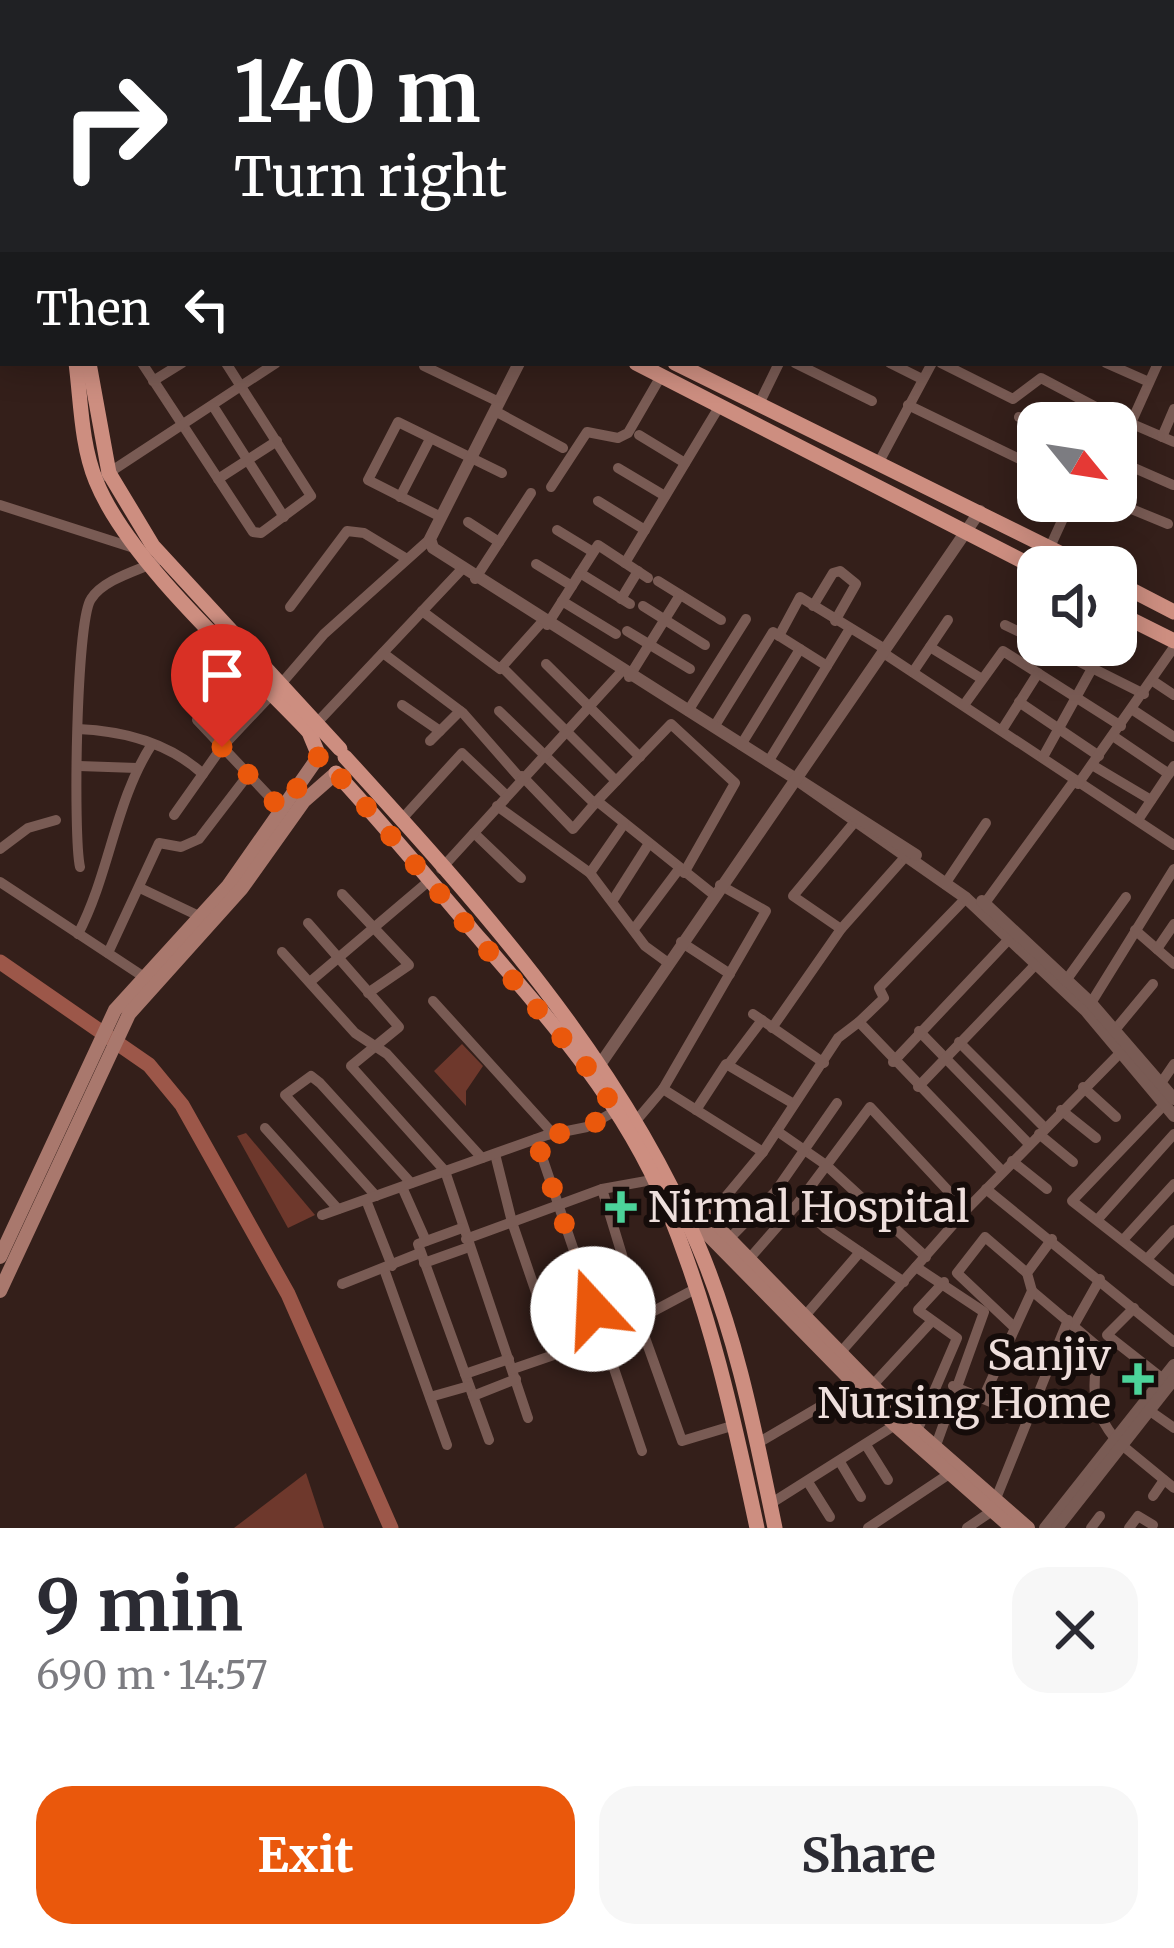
<!DOCTYPE html>
<meta charset="utf-8">
<style>
body{margin:0;font-family:Merriweather,serif;background:#f7f7f7;color:#2b2b33;height:100vh;display:flex;flex-direction:column;font-size:45px;white-space:nowrap}
*{box-sizing:border-box;margin:0}
p{font-size:39px;color:#7c7c81}
.icon{flex:none;width:66px;height:66px;fill:none;stroke:currentColor;stroke-width:2;stroke-linecap:round;stroke-linejoin:round}
.map{position:relative;height:1528px;overflow:hidden}
.panel{display:flex;flex-direction:column;background:#fff;flex:1}
.panel>*{flex:none}
.guide{position:absolute;left:0px;top:0px;width:1176px;height:366px;box-shadow:0 6px 30px #0003;background:#202124;color:#fff;overflow:hidden}
.needle{width:78px;rotate:120deg}
.fabs{position:absolute;left:1017px;top:402px;display:grid;gap:24px}
.fabs a{display:grid;place-items:center;width:120px;height:120px;border-radius:24px;background:#fff;box-shadow:0 6px 30px #0003;font-size:60px}
.pin{position:absolute;display:grid;place-items:center;width:102px;height:102px;color:#fff;margin:-123px -51px;border-radius:50% 50% 50% 0;rotate:-45deg;box-shadow:0 0 12px #0007}
.pin .icon{rotate:45deg}
.me{position:absolute;width:132px;margin:-66px;rotate:340deg;stroke-linejoin:round;filter:drop-shadow(0 0 9px #0008)}
.turn{display:flex;align-items:center;gap:42px;height:252px;padding:0 36px;font-size:54px}
.turn .icon{width:156px;height:156px;stroke-width:2.5}
.turn b{display:block;font-size:84px;line-height:102px}
.then{display:flex;align-items:center;height:114px;padding:0 36px;background:#0003;gap:24px;font-size:45px}
.round{display:grid;place-items:center;flex:none;width:126px;height:126px;border-radius:36px;background:#f7f7f7}
.overview{display:flex;align-items:center;justify-content:space-between;height:204px;padding:0 36px}
h1{font-size:72px;font-weight:700;line-height:90px}
.action{display:flex;gap:24px;margin-top:auto;padding:24px 36px}
.action a{flex:1;height:138px;border-radius:36px;background:#ea580c;color:#fff;font-size:48px;font-weight:700;line-height:138px;text-align:center}
.action a+a{background:#f7f7f7;color:#2b2b33}
.map>svg:first-child{display:block}
</style>
<div class="map">
<svg width="1174" height="1528" viewBox="0 0 1174 1528">
<rect width="100%" height="100%" fill="#341f1a"/>
<g fill="#6e382c">
<path d="M 462,1044 L 483,1066 L 466,1091 L 466,1106 L 434,1071 Z"/>
<path d="M 246,1133 L 315,1215 L 288,1228 L 237,1136 Z"/>
<path d="M 306,1473 L 324,1528 L 234,1528 Z"/>
</g>
<g fill="none" stroke-linecap="round" stroke-linejoin="round">
<path stroke="#9c5749" stroke-width="15" d="M 0,962 L 149,1065 L 182,1105 L 288,1294 L 391,1528"/>
<g stroke="#795b54" stroke-width="10">
<path d="M 132,0 L 135,3"/>
<path d="M 174,0 L 176,3"/>
<path d="M 218,0 L 221,3"/>
<path d="M 359,0 L 363,3"/>
<path d="M 460,0 L 463,3"/>
<path d="M 861,0 L 868,3"/>
<path d="M 890,0 L 894,3"/>
<path d="M 1074,0 L 1078,3"/>
<path d="M 1149,0 L 1152,3"/>
<path d="M 288,3 L 290,0"/>
<path d="M 420,3 L 422,0"/>
<path d="M 617,3 L 620,0"/>
<path d="M 955,3 L 958,0"/>
<path d="M 1169,3 L 1171,0"/>
<path d="M 1173,20 L 1174,20"/>
<path d="M 0,80 L 3,79"/>
<path d="M 1173,100 L 1174,98"/>
<path d="M 1173,112 L 1174,112"/>
<path d="M 1173,150 L 1174,150"/>
<path d="M 0,195 L 3,194"/>
<path d="M 1173,199 L 1174,200"/>
<path d="M 0,219 L 3,247"/>
<path d="M 0,275 L 3,275"/>
<path d="M 1173,281 L 1174,279"/>
<path d="M 1173,308 L 1174,308"/>
<path d="M 142,363 L 253,532 L 261,533 L 311,496 L 226,363"/>
<path d="M 795,363 L 872,401"/>
<path d="M 890,363 L 922,379"/>
<path d="M 941,363 L 1013,399 L 1041,378 L 1109,414"/>
<path d="M 1106,363 L 1149,382"/>
<path d="M 424,366 L 499,402"/>
<path d="M 153,381 L 182,363"/>
<path d="M 759,404 L 779,363"/>
<path d="M 908,405 L 1038,468"/>
<path d="M 213,406 L 284,517"/>
<path d="M 495,411 L 563,448"/>
<path d="M 1019,417 L 1038,425"/>
<path d="M 1105,423 L 1109,414 L 1174,442"/>
<path d="M 1131,423 L 1158,363"/>
<path d="M 639,435 L 685,463"/>
<path d="M 1162,437 L 1174,409"/>
<path d="M 1116,460 L 1173,485"/>
<path d="M 879,462 L 932,363"/>
<path d="M 618,468 L 665,496"/>
<path d="M 104,476 L 276,363"/>
<path d="M 218,479 L 277,441"/>
<path d="M 551,487 L 587,432 L 618,438 L 628,433 L 661,376"/>
<path d="M 400,497 L 430,439"/>
<path d="M 598,501 L 645,530"/>
<path d="M 1112,501 L 1168,524"/>
<path d="M 0,505 L 134,548"/>
<path d="M 441,517 L 368,480 L 398,422 L 502,473"/>
<path d="M 468,522 L 499,542"/>
<path d="M 557,530 L 593,552"/>
<path d="M 1050,547 L 1071,501"/>
<path d="M 625,563 L 719,407"/>
<path d="M 536,564 L 572,586"/>
<path d="M 580,573 L 630,604"/>
<path d="M 475,579 L 531,493"/>
<path d="M 658,581 L 721,620"/>
<path d="M 621,599 L 638,571"/>
<path d="M 562,601 L 616,634"/>
<path d="M 643,606 L 705,645"/>
<path d="M 813,606 L 833,573 L 840,571 L 856,584 L 835,621"/>
<path d="M 290,607 L 347,531 L 364,533 L 407,559"/>
<path d="M 422,611 L 500,669 L 542,622"/>
<path d="M 547,625 L 598,545 L 648,578"/>
<path d="M 1005,625 L 1038,641"/>
<path d="M 627,631 L 690,669"/>
<path d="M 779,636 L 800,597 L 885,649"/>
<path d="M 1046,645 L 1144,694"/>
<path d="M 930,647 L 982,679"/>
<path d="M 882,652 L 1174,845"/>
<path d="M 383,653 L 463,713 L 520,778"/>
<path d="M 546,664 L 640,757"/>
<path d="M 827,666 L 849,630"/>
<path d="M 503,668 L 616,781"/>
<path d="M 913,672 L 948,620"/>
<path d="M 629,677 L 680,595"/>
<path d="M 1153,681 L 1174,695"/>
<path d="M 281,684 L 324,634 L 430,539"/>
<path d="M 1019,702 L 1099,756"/>
<path d="M 402,705 L 440,731"/>
<path d="M 964,705 L 1003,651 L 1121,726"/>
<path d="M 1133,710 L 1174,737"/>
<path d="M 499,711 L 595,804"/>
<path d="M 688,711 L 746,619"/>
<path d="M 197,720 L 282,810"/>
<path d="M 714,727 L 773,632 L 827,666 L 768,762"/>
<path d="M 312,728 L 462,569"/>
<path d="M 78,729 C 124,731 169,743 203,774"/>
<path d="M 1002,730 L 1038,673"/>
<path d="M 1113,736 L 1169,774"/>
<path d="M 430,741 L 460,711"/>
<path d="M 741,745 L 800,649"/>
<path d="M 1043,757 L 1105,645"/>
<path d="M 1092,765 L 1151,800"/>
<path d="M 79,766 L 137,768"/>
<path d="M 522,776 L 573,829 L 597,801 L 713,894"/>
<path d="M 1078,784 L 1174,647"/>
<path d="M 597,801 L 671,724 L 735,783 L 684,873"/>
<path d="M 497,806 L 590,873 L 645,946 L 667,962"/>
<path d="M 174,815 L 222,747 L 273,693"/>
<path d="M 401,820 L 462,753 L 506,795"/>
<path d="M 1138,820 L 1174,766"/>
<path d="M 474,833 L 521,878"/>
<path d="M 0,849 L 28,828 L 56,820"/>
<path d="M 80,867 C 73,836 76,621 91,599 C 103,580 136,571 156,562"/>
<path d="M 441,869 L 621,672"/>
<path d="M 590,873 L 624,824"/>
<path d="M 0,882 L 147,979"/>
<path d="M 945,884 L 986,823"/>
<path d="M 140,888 L 201,917"/>
<path d="M 342,894 L 409,965 L 368,993"/>
<path d="M 966,898 L 879,988 L 884,998 L 859,1022 L 1002,1171"/>
<path d="M 613,900 L 648,845"/>
<path d="M 985,903 L 1074,781"/>
<path d="M 308,923 L 399,1027 L 351,1066 L 445,1171 L 528,1418"/>
<path d="M 634,929 L 679,869"/>
<path d="M 841,929 L 793,896 L 853,824"/>
<path d="M 1135,930 L 1174,964"/>
<path d="M 78,934 C 110,873 115,801 152,744"/>
<path d="M 681,942 L 730,974"/>
<path d="M 1157,949 L 1174,924"/>
<path d="M 282,952 L 355,1033 L 387,1054 L 482,1158"/>
<path d="M 108,953 L 159,843 L 181,847 L 199,839 L 248,775"/>
<path d="M 1067,979 L 1126,897"/>
<path d="M 311,981 L 430,880"/>
<path d="M 433,1001 L 556,1137"/>
<path d="M 1091,1003 L 1174,869"/>
<path d="M 753,1014 L 824,1063"/>
<path d="M 772,1028 L 841,929 L 905,857"/>
<path d="M 919,1031 L 1029,1144"/>
<path d="M 1114,1031 L 1153,984"/>
<path d="M 959,1042 L 1044,1127"/>
<path d="M 893,1062 L 1011,937"/>
<path d="M 728,1065 L 762,1020"/>
<path d="M 1159,1086 L 1174,1064"/>
<path d="M 918,1087 L 1038,962"/>
<path d="M 1083,1087 L 1116,1117"/>
<path d="M 663,1089 L 763,1152"/>
<path d="M 1164,1105 L 1072,1201 L 1174,1281"/>
<path d="M 696,1110 L 726,1064 L 794,1104"/>
<path d="M 1061,1110 L 1096,1138"/>
<path d="M 635,1122 L 663,1089 L 766,911 L 720,885"/>
<path d="M 265,1128 L 338,1209"/>
<path d="M 777,1131 L 826,1165 L 926,1257"/>
<path d="M 1039,1134 L 1073,1162"/>
<path d="M 536,1139 L 642,1451"/>
<path d="M 495,1154 L 512,1222 L 557,1354"/>
<path d="M 1012,1161 L 1047,1189"/>
<path d="M 402,1187 L 426,1241"/>
<path d="M 986,1189 L 1174,1342"/>
<path d="M 376,1196 L 285,1095 L 311,1076 L 320,1083 L 411,1183"/>
<path d="M 366,1200 L 392,1266"/>
<path d="M 799,1202 L 870,1107 L 966,1210"/>
<path d="M 322,1215 L 547,1135 L 587,1127 L 617,1110"/>
<path d="M 708,1218 L 763,1152 L 838,1038 L 859,1022"/>
<path d="M 1098,1219 L 1174,1134"/>
<path d="M 462,1228 L 418,1244 L 489,1440"/>
<path d="M 466,1239 L 602,1189 L 652,1180"/>
<path d="M 729,1239 L 775,1192 L 837,1103"/>
<path d="M 1123,1240 L 1174,1184"/>
<path d="M 749,1259 L 799,1202 L 825,1228 L 904,1282"/>
<path d="M 1147,1259 L 1174,1230"/>
<path d="M 424,1263 L 469,1247"/>
<path d="M 916,1267 L 984,1312 L 935,1448"/>
<path d="M 384,1269 L 447,1445"/>
<path d="M 342,1284 L 420,1253"/>
<path d="M 1032,1291 L 1097,1346 C 1095,1390 1087,1404 1116,1440"/>
<path d="M 1134,1308 L 1107,1335 L 1163,1379"/>
<path d="M 593,1309 L 633,1291 L 602,1189"/>
<path d="M 804,1317 L 860,1252"/>
<path d="M 639,1321 L 682,1441 L 735,1425"/>
<path d="M 1074,1325 L 1100,1279"/>
<path d="M 1013,1326 L 957,1273 L 985,1237 L 1027,1273"/>
<path d="M 840,1353 L 966,1210 L 1121,1052"/>
<path d="M 513,1369 L 603,1338 L 697,1288"/>
<path d="M 465,1374 L 509,1359"/>
<path d="M 953,1386 L 1028,1418"/>
<path d="M 871,1387 L 931,1322"/>
<path d="M 473,1396 L 516,1379"/>
<path d="M 984,1396 L 1032,1291 L 1027,1273 L 1052,1239"/>
<path d="M 430,1397 L 469,1386"/>
<path d="M 1150,1411 L 1174,1428"/>
<path d="M 917,1431 L 957,1338 L 918,1310 L 944,1282"/>
<path d="M 758,1443 L 855,1386"/>
<path d="M 866,1445 L 888,1480"/>
<path d="M 1123,1446 L 1174,1488"/>
<path d="M 840,1462 L 861,1497"/>
<path d="M 808,1482 L 830,1517"/>
<path d="M 1153,1496 L 1164,1480"/>
<path d="M 995,1501 L 1068,1320"/>
<path d="M 770,1504 L 895,1425"/>
<path d="M 868,1528 L 949,1474"/>
<path d="M 967,1528 L 992,1511"/>
<path d="M 1091,1528 L 1100,1516"/>
<path d="M 1129,1528 L 1138,1516 L 1153,1525"/>
</g>
<g stroke="#795b54" stroke-width="12">
<path d="M 26,0 L 26,3"/>
<path d="M 56,0 L 57,3"/>
<path d="M 519,363 L 430,539 L 433,548 L 796,779 L 966,898 L 1086,1011 L 1174,1116"/>
<path d="M 802,782 L 916,855"/>
<path d="M 982,901 L 1091,1003 L 1174,1099"/>
<path d="M 597,1069 L 980,511"/>
<path d="M 1045,1528 L 1174,1365"/>
<path d="M 1057,1528 L 1174,1379"/>
</g>
<g stroke="#a9786d" stroke-width="14">
<path d="M 670,1190 L 690,1199 L 917,1431 L 1028,1528"/>
<path d="M 680,1206 L 895,1425 L 1012,1528"/>
<path d="M 0,1257 L 115,1010 L 228,886 L 319,756"/>
<path d="M 0,1291 L 129,1014 L 242,888 L 304,801 L 336,773"/>
</g>
<g stroke="#cd8e80" stroke-width="15">
<path d="M 35,0 L 36,3"/>
<path d="M 47,0 L 47,3"/>
<path d="M 76,363 C 81,402 81,444 96,481 C 129,563 246,665 309,732 L 319,756"/>
<path d="M 89,363 L 109,473 L 153,546 L 340,749"/>
<path d="M 636,363 L 1038,569"/>
<path d="M 675,363 L 1088,567"/>
<path d="M 1116,582 L 1174,612"/>
<path d="M 1116,612 L 1174,641"/>
<path d="M 345,757 C 479,904 620,1060 698,1245 C 737,1336 755,1432 775,1528"/>
<path d="M 336,773 C 383,824 428,878 473,931 C 546,1015 623,1101 666,1205 C 710,1312 733,1415 757,1528"/>
</g>
</g>
<g fill="none" stroke-linecap="round" stroke-linejoin="round">
<path stroke="#ea580c" stroke-width="21" stroke-dasharray="0 37.8" d="M 222,747 L 282,810 L 319,756 L 323,771 L 336,773 L 357,796 L 596,1078 L 615,1111 L 587,1127 L 536,1139 L 593,1309"/>
</g>
<g fill="#4cd39a" stroke="#150c0a" stroke-width="4.5">
<path d="M615 1189h12v12h12v12h-12v12h-12v-12h-12v-12h12z"/>
<path d="M1132 1361h12v12h12v12h-12v12h-12v-12h-12v-12h12z"/>
</g>
<g text-anchor="middle" stroke-width="12" stroke-linejoin="round" paint-order="stroke">
<g font-size="42" fill="#eedfdc" stroke="#150c0a" text-anchor="start">
<text x="648" y="1222">Nirmal Hospital</text>
<text x="1111" y="1370" text-anchor="end">Sanjiv<tspan x="1111" dy="48">Nursing Home</tspan></text>
</g>
</g>
</svg>
<div class="fabs">
<a><svg class="needle" viewBox="-14 -14 28 28"><path d="M0-13l5 13h-10z" fill="#e53935"/><path d="M0 13l5-13h-10z" fill="#7c7c81"/></svg></a>
<a><svg class="icon" aria-label="sound" viewBox="0 0 24 24"><path d="M4 9h4l5-4v14l-5-4H4zM17 9q2 3 0 6"/></svg></a>
</div>
<div class="pin" style="left:222px;top:747px;background:#d93025"><svg class="icon" aria-label="arrive" viewBox="0 0 24 24"><path d="M6 21V4h12l-3 4 3 4H6"/></svg></div>
<svg class="me" style="left:593px;top:1309px" viewBox="-20 -20 40 40"><circle r="19" fill="#fff"/><path d="M0-13L10 11 0 6-10 11z" fill="#ea580c"/></svg>
<div class="guide">
<div class="turn"><svg class="icon" aria-label="right" viewBox="0 0 24 24"><path d="M7 20v-9h11M14 6l5 5-5 5"/></svg><div><b>140 m</b>Turn right</div></div>
<div class="then">Then<svg class="icon" aria-label="left" viewBox="0 0 24 24"><path d="M17 20v-9H6M10 6l-5 5 5 5"/></svg></div>
</div>
</div>
<section class="panel">
<div class="overview"><div><h1>9 min</h1><p>690 m · 14:57</p></div><a class="round"><svg class="icon" aria-label="close" viewBox="0 0 24 24"><path d="M6 6l12 12M18 6L6 18"/></svg></a></div>
<div class="action"><a>Exit</a><a>Share</a></div>
</section>
